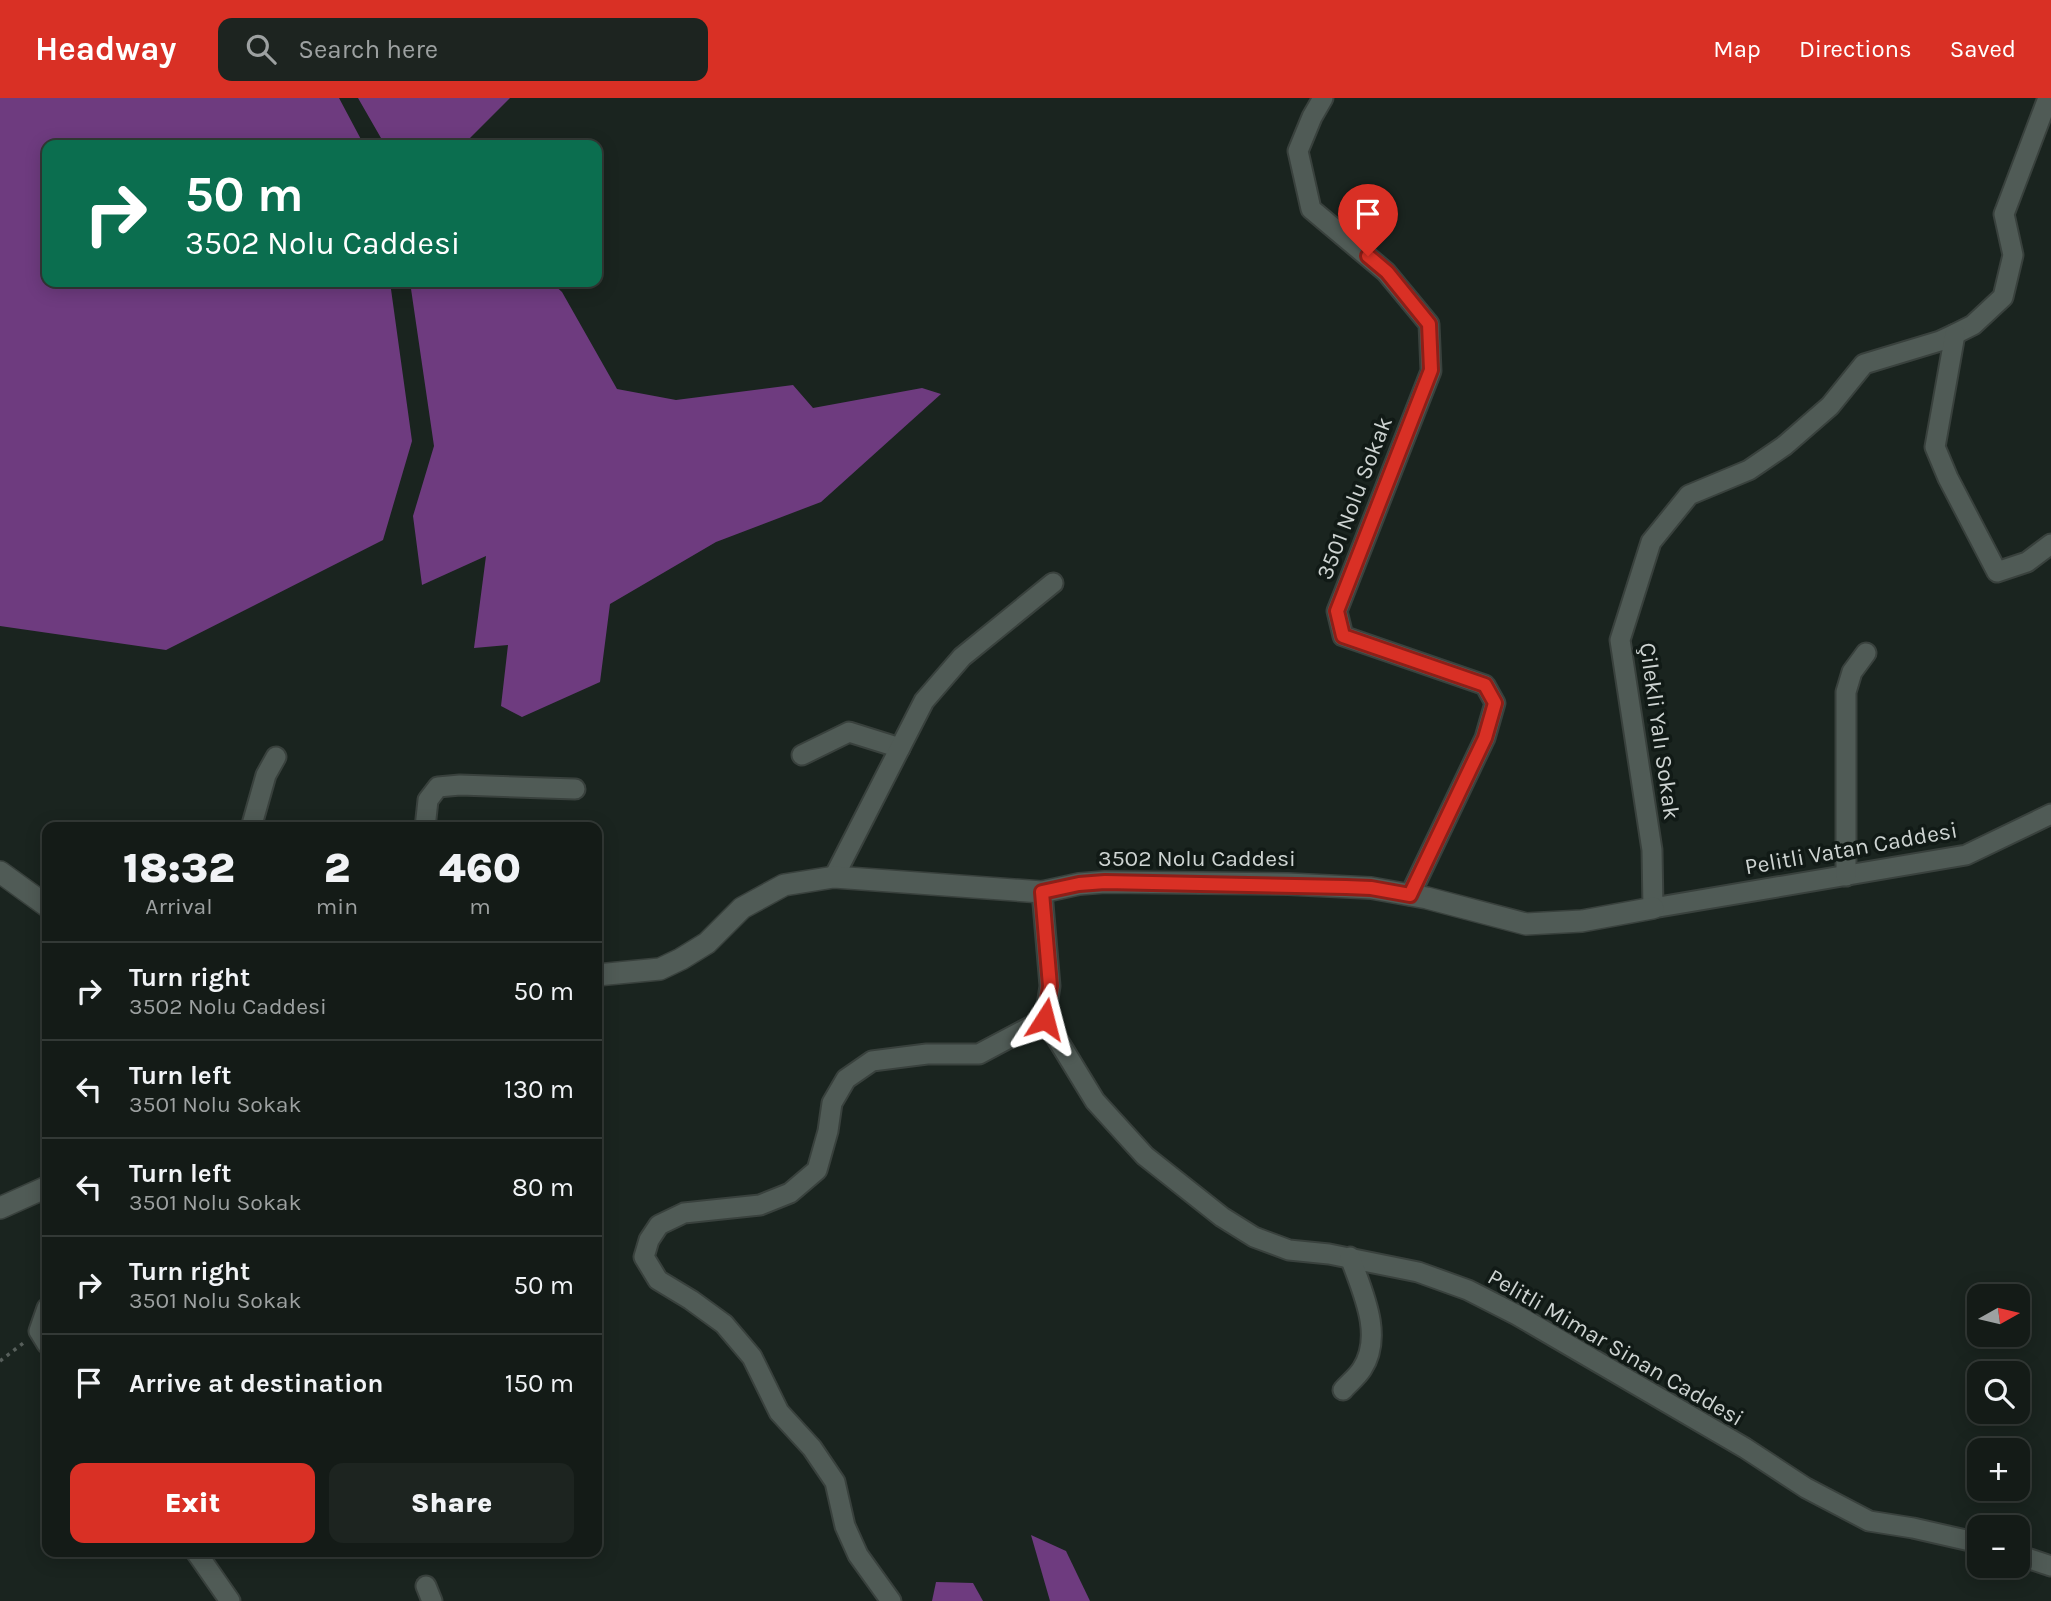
<!DOCTYPE html>
<meta charset="utf-8">
<style>
body{margin:0;font-family:Karla,sans-serif;background:#1d2420;color:#f1f3f6;height:100vh;display:flex;flex-direction:column;font-size:26px;white-space:nowrap}
*{box-sizing:border-box;margin:0}
p{font-size:23px;color:#9da1a1}
.icon{flex:none;width:38px;height:38px;fill:none;stroke:currentColor;stroke-width:2;stroke-linecap:round;stroke-linejoin:round}
.map{position:relative;flex:1;overflow:hidden}
.drawer{position:absolute;left:42px;top:724px;width:560px;height:735px;display:flex;flex-direction:column;background:#141b17;border-radius:14px;box-shadow:0 4px 18px #0003,0 0 0 2px #333936}
.drawer>*{flex:none}
.hud{position:absolute;left:42px;top:42px;width:560px;height:147px;border-radius:14px;box-shadow:0 4px 18px #0003,0 0 0 2px #333936;background:#0b6e4f;color:#fff;overflow:hidden}
.needle{width:46px;rotate:82deg}
.fabs{position:absolute;left:1967px;top:1186px;display:grid;gap:14px}
.fabs a{display:grid;place-items:center;width:63px;height:63px;border-radius:14px;background:#141b17;box-shadow:0 4px 18px #0003,0 0 0 2px #333936;font-size:35px}
.pin{position:absolute;display:grid;place-items:center;width:60px;height:60px;color:#fff;margin:-72px -30px;border-radius:50% 50% 50% 0;rotate:-45deg;box-shadow:0 0 7px #0007}
.pin .icon{rotate:45deg}
.me{position:absolute;width:77px;margin:-38px;rotate:9deg;stroke-linejoin:round;filter:drop-shadow(0 0 5px #0008)}
.turn{display:flex;align-items:center;gap:24px;height:147px;padding:0 28px;font-size:32px}
.turn .icon{width:91px;height:91px;stroke-width:2.5}
.turn b{display:block;font-size:49px;line-height:60px}
.eta{display:flex;justify-content:space-evenly;align-items:center;height:119px;text-align:center}
.eta b{font-size:42px;font-weight:800;line-height:49px}
.button{display:flex;gap:14px;margin-top:auto;padding:14px 28px}
.button a{flex:1;height:80px;border-radius:14px;background:#d93025;color:#fff;font-size:28px;font-weight:800;line-height:80px;text-align:center}
.button a+a{background:#1d2420;color:#f1f3f6}
ul{padding:0;list-style:none}
li{display:flex;align-items:center;gap:21px;height:98px;padding:0 28px;border-top:2px solid #333936}
li div{flex:1}
li b{display:block;font-size:26px}
li em{font-style:normal}
header{display:flex;align-items:center;gap:42px;box-sizing:border-box;height:98px;padding:0 35px;background:#d93025;color:#fff}
header strong{font-size:33px}
nav{display:flex;gap:38px;margin-inline-start:auto;font-size:24px}
.search{width:490px;height:63px;background:#1d2420;display:flex;align-items:center;gap:18px;box-sizing:border-box;padding:0 24px;border-radius:14px;color:#9da1a1;font-size:26px}
.map>svg:first-child{display:block}
</style>
<header>
<strong>Headway</strong>
<div class="search"><svg class="icon" aria-label="search" viewBox="0 0 24 24"><circle cx="10" cy="10" r="6"/><path d="M15 15l6 6"/></svg>Search here</div>
<nav><a>Map</a><a>Directions</a><a>Saved</a></nav>
</header>
<div class="map">
<svg width="2051" height="1503" viewBox="0 0 2051 1503">
<rect width="100%" height="100%" fill="#1a241f"/>
<g fill="#6e3b7f">
<path d="M 0,0 L 339,0 L 364,47 L 47,47 L 47,184 L 390,184 L 412,343 L 383,442 L 166,552 L 0,528 Z"/>
<path d="M 358,0 L 510,0 L 467,43 L 467,47 L 385,47 Z"/>
<path d="M 410,184 L 551,184 L 562,194 L 617,291 L 676,302 L 793,287 L 813,310 L 922,290 L 941,296 L 821,404 L 716,444 L 610,506 L 600,584 L 522,619 L 501,608 L 508,547 L 474,550 L 486,458 L 422,487 L 413,418 L 434,348 Z"/>
<path d="M 1031,1437 L 1066,1453 L 1090,1503 L 1050,1503 Z"/>
<path d="M 936,1484 L 973,1485 L 983,1503 L 932,1503 Z"/>
</g>
<g fill="none" stroke-linecap="round" stroke-linejoin="round">
<g stroke="#39413d" stroke-width="23">
<g id="minor">
<path d="M 1323,0 L 1312,19 L 1298,53 L 1311,111 L 1386,174 L 1429,226 L 1431,273 L 1337,513 L 1343,538 L 1485,587 L 1495,605 L 1485,640 L 1410,797"/>
<path d="M 2048,0 L 2004,116 L 2013,157 L 2003,199 L 1973,227 L 1955,236 L 1940,243 L 1864,266 L 1830,308 L 1784,348 L 1749,372 L 1689,397 L 1651,444 L 1620,542 L 1652,752 L 1653,810 L 1966,757 L 2051,716"/>
<path d="M 1955,236 L 1935,349 L 1948,380 L 1997,474 L 2027,464 L 2051,446"/>
<path d="M 802,657 L 849,634 L 900,650"/>
<path d="M 251,730 L 266,677 L 276,659"/>
<path d="M 425,730 L 428,702 L 438,689 L 460,687 L 575,691"/>
<path d="M 1846,778 L 1846,594 L 1852,574 L 1866,555"/>
<path d="M 834,779 L 924,603 L 962,559 L 1053,485"/>
<path d="M 1042,794 L 1050,888 L 1045,921"/>
<path d="M 1045,921 L 1095,1003 L 1145,1058 L 1222,1119 L 1254,1139 L 1289,1152 L 1329,1156 L 1418,1174 L 1468,1192 L 1517,1217 L 1745,1350 L 1806,1390 L 1869,1423 L 1913,1430 L 1979,1445"/>
<path d="M 47,1210 L 39,1233 L 47,1246"/>
<path d="M 1343,1292 C 1349,1285 1357,1279 1362,1271 C 1384,1237 1362,1193 1350,1159"/>
<path d="M 196,1454 L 230,1503"/>
<path d="M 2018,1457 L 2051,1468"/>
<path d="M 426,1488 L 432,1503"/>
<path d="M 891,1503 L 858,1457 L 845,1428 L 835,1384 L 812,1350 L 779,1314 L 752,1259 L 724,1226 L 691,1202 L 658,1182 L 644,1159 L 649,1142 L 659,1127 L 684,1115 L 760,1107 L 790,1095 L 817,1072 L 828,1033 L 832,1005 L 846,981 L 872,963 L 927,956 L 979,956 L 1045,921"/>
</g>
</g>
<g stroke="#39413d" stroke-width="24">
<path id="tertiary" d="M 597,877 L 660,871 L 681,861 L 707,845 L 742,810 L 784,787 L 834,779 L 1042,794 L 1079,786 L 1105,784 L 1288,786 L 1371,790 L 1427,800 L 1526,826 L 1582,823 L 1653,810"/>
</g>
<g stroke="#39413d" stroke-width="24">
<g id="secondary">
<path d="M 0,774 L 47,808"/>
<path d="M 0,1110 L 47,1089"/>
</g>
</g>
<path stroke="#575f5b" stroke-width="3.5" stroke-dasharray="3.5 5" stroke-linecap="butt" d="M 0,1263 L 26,1243"/>
<use href="#minor" stroke="#505b56" stroke-width="19"/>
<use href="#tertiary" stroke="#505b56" stroke-width="21"/>
<use href="#secondary" stroke="#505b56" stroke-width="21"/>
</g>
<g fill="none" stroke-linecap="round" stroke-linejoin="round">
<g stroke="#8d1f18" stroke-width="18">
<path id="route" d="M 1045,921 L 1050,888 L 1042,794 L 1079,786 L 1105,784 L 1346,789 L 1371,790 L 1410,797 L 1485,640 L 1495,605 L 1485,587 L 1343,538 L 1337,513 L 1431,272 L 1429,226 L 1387,174 L 1368,158"/>
</g>
<use href="#route" stroke="#d93025" stroke-width="12"/>
</g>
<g text-anchor="middle" stroke-width="7" stroke-linejoin="round" paint-order="stroke">
<g font-size="23" fill="#ced4d2" stroke="#111a16">
<text transform="translate(1354 400) rotate(-69)" y="8">3501 Nolu Sokak</text>
<text transform="translate(1660 633) rotate(82)" y="8">Çilekli Yalı Sokak</text>
<text transform="translate(1851 750) rotate(-10)" y="8">Pelitli Vatan Caddesi</text>
<text x="1197" y="768">3502 Nolu Caddesi</text>
<text transform="translate(1616 1249) rotate(30)" y="8">Pelitli Mimar Sinan Caddesi</text>
</g>
</g>
</svg>
<div class="fabs">
<a><svg class="needle" viewBox="-14 -14 28 28"><path d="M0-13l5 13h-10z" fill="#e53935"/><path d="M0 13l5-13h-10z" fill="#9da1a1"/></svg></a>
<a><svg class="icon" aria-label="search" viewBox="0 0 24 24"><circle cx="10" cy="10" r="6"/><path d="M15 15l6 6"/></svg></a>
<a>+</a>
<a>−</a>
</div>
<div class="pin" style="left:1368px;top:158px;background:#d93025"><svg class="icon" aria-label="arrive" viewBox="0 0 24 24"><path d="M6 21V4h12l-3 4 3 4H6"/></svg></div>
<svg class="me" style="left:1045px;top:921px" viewBox="-20 -20 40 40"><path d="M0-17L14 15 0 8-14 15z" fill="#d93025" stroke="#fff" stroke-width="4"/></svg>
<div class="hud">
<div class="turn"><svg class="icon" aria-label="right" viewBox="0 0 24 24"><path d="M7 20v-9h11M14 6l5 5-5 5"/></svg><div><b>50 m</b>3502 Nolu Caddesi</div></div>
</div>
<section class="drawer">
<div class="eta">
<div><b>18:32</b><p>Arrival</p></div>
<div><b>2</b><p>min</p></div>
<div><b>460</b><p>m</p></div>
</div>
<ul>
<li><svg class="icon" aria-label="right" viewBox="0 0 24 24"><path d="M7 20v-9h11M14 6l5 5-5 5"/></svg><div><b>Turn right</b><p>3502 Nolu Caddesi</p></div><em>50 m</em></li>
<li><svg class="icon" aria-label="left" viewBox="0 0 24 24"><path d="M17 20v-9H6M10 6l-5 5 5 5"/></svg><div><b>Turn left</b><p>3501 Nolu Sokak</p></div><em>130 m</em></li>
<li><svg class="icon" aria-label="left" viewBox="0 0 24 24"><path d="M17 20v-9H6M10 6l-5 5 5 5"/></svg><div><b>Turn left</b><p>3501 Nolu Sokak</p></div><em>80 m</em></li>
<li><svg class="icon" aria-label="right" viewBox="0 0 24 24"><path d="M7 20v-9h11M14 6l5 5-5 5"/></svg><div><b>Turn right</b><p>3501 Nolu Sokak</p></div><em>50 m</em></li>
<li><svg class="icon" aria-label="arrive" viewBox="0 0 24 24"><path d="M6 21V4h12l-3 4 3 4H6"/></svg><div><b>Arrive at destination</b></div><em>150 m</em></li>
</ul>
<div class="button"><a>Exit</a><a>Share</a></div>
</section>
</div>
